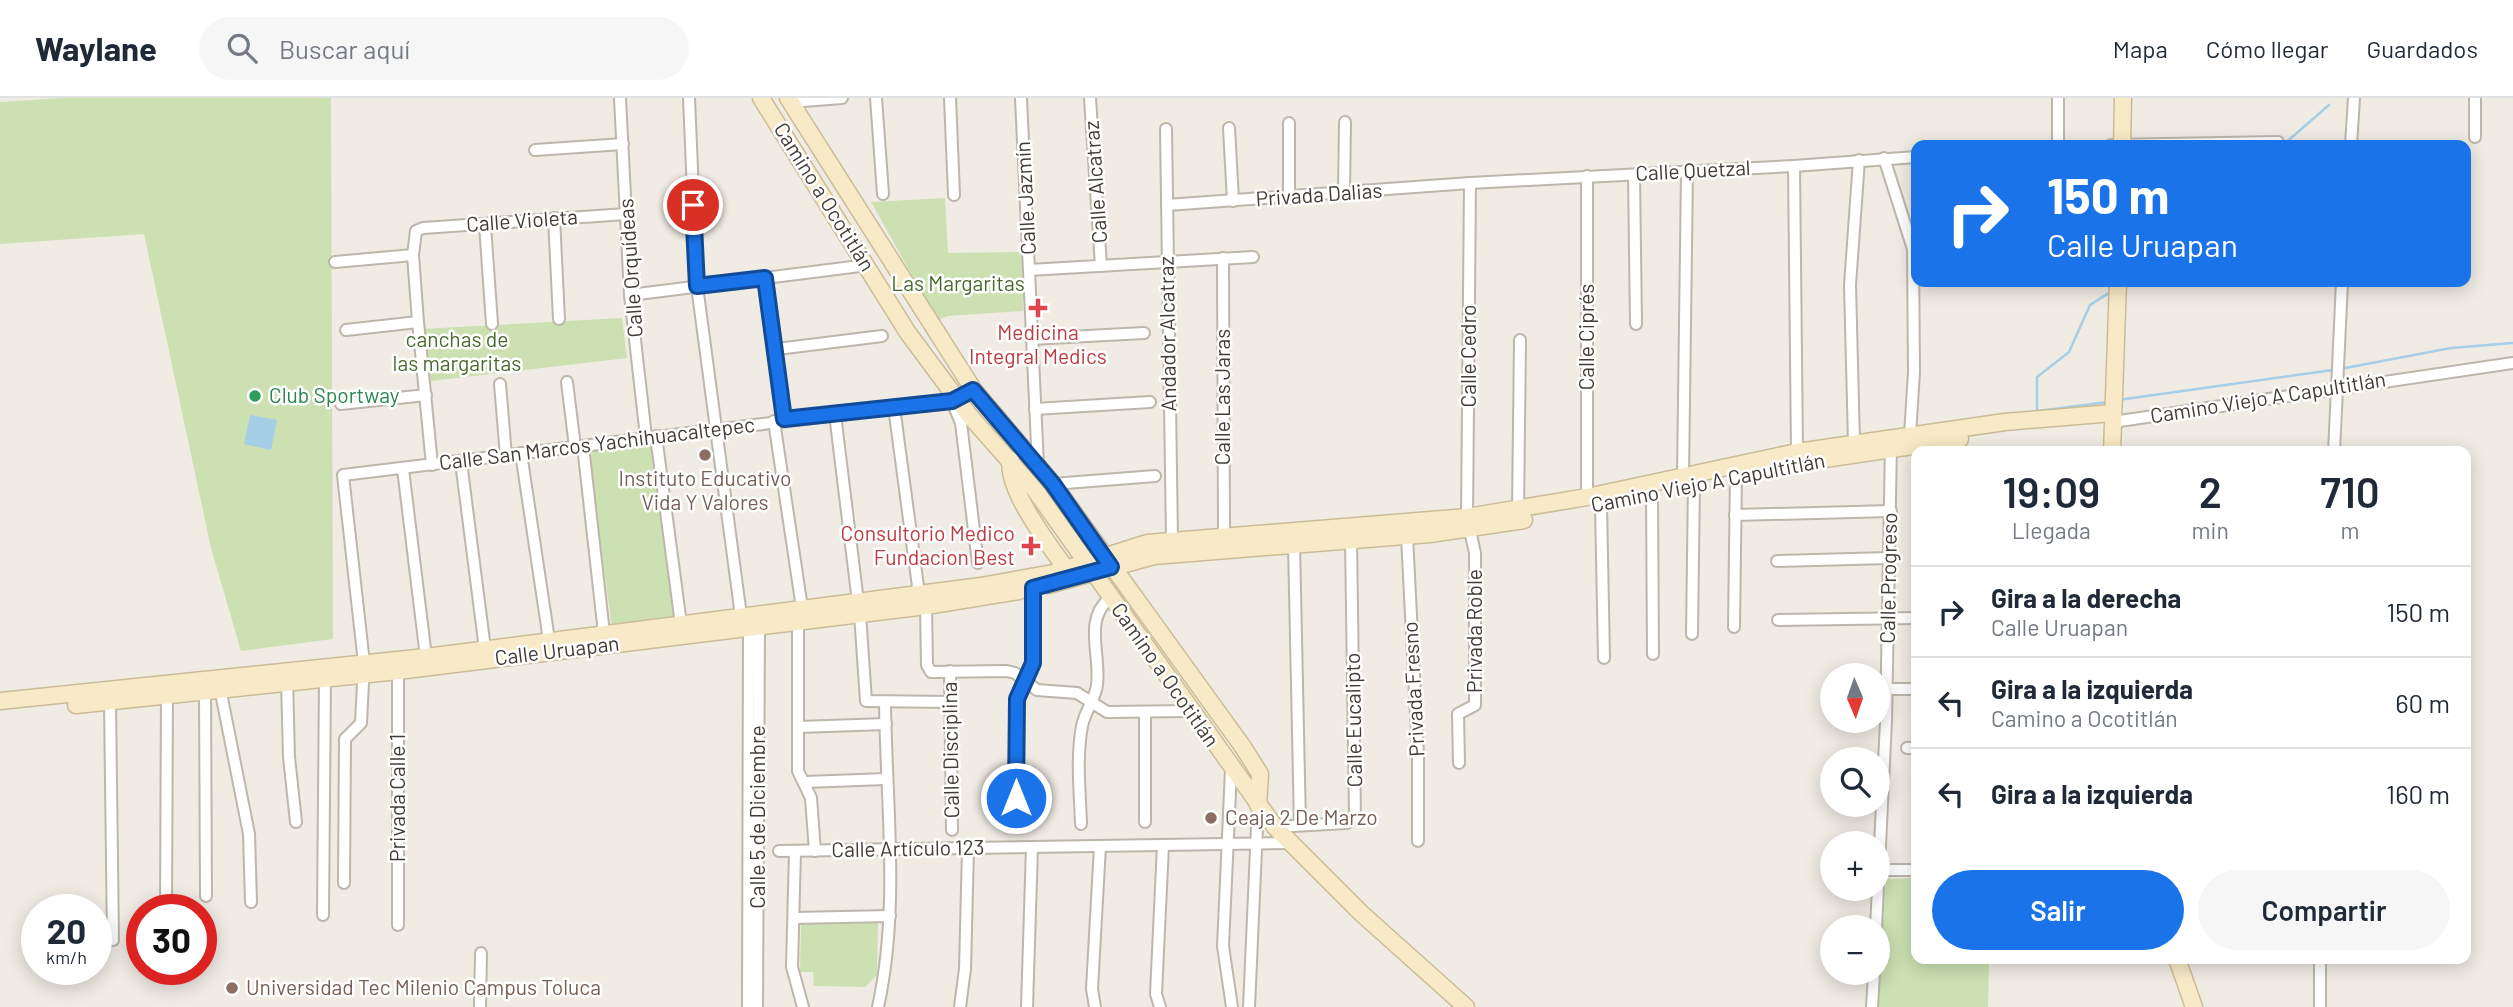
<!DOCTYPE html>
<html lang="es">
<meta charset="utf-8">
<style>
body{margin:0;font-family:Barlow,sans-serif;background:#f6f6f7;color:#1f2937;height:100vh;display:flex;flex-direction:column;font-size:26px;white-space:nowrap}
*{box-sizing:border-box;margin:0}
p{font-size:23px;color:#747a83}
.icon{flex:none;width:38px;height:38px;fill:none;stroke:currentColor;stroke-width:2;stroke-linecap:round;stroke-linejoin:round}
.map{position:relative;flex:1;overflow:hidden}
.side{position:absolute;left:1911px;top:348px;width:560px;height:518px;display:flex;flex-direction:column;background:#fff;border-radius:14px;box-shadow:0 4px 18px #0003}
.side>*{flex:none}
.guide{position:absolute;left:1911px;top:42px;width:560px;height:147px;border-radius:14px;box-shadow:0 4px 18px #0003;background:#1a73e8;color:#fff;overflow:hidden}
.needle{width:46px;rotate:178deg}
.tools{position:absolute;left:1820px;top:565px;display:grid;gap:14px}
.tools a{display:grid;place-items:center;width:70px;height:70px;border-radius:50%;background:#fff;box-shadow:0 4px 18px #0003;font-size:35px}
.speed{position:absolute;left:21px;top:796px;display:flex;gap:14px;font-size:35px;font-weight:700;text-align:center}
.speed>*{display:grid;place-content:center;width:91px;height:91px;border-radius:50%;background:#fff;box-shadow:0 4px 18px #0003;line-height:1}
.speed small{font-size:18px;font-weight:400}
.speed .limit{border:10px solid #d22;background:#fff;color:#111}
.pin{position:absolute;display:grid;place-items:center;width:60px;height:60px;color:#fff;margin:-30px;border:4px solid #fff;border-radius:50%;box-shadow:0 2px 7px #0007}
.me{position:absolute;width:77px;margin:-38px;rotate:0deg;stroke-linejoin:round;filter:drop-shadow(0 0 5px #0008)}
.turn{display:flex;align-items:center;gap:24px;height:147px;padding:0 21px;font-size:32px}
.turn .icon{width:91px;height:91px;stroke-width:2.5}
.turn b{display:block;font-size:49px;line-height:60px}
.eta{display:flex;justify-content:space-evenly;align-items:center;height:119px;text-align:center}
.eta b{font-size:42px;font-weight:600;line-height:49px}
.action{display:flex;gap:14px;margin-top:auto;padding:14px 21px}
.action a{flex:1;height:80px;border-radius:42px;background:#1a73e8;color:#fff;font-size:28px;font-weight:600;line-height:80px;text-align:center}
.action a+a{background:#f6f6f7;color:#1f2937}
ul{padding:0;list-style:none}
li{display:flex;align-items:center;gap:21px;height:91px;padding:0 21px;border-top:2px solid #e0e1e3}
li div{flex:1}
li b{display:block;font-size:26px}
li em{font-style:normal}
header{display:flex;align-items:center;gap:42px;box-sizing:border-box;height:98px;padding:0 35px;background:#fff;border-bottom:2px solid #e0e1e3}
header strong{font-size:33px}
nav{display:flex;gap:38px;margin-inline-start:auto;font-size:24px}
.search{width:490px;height:63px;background:#f6f6f7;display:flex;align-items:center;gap:18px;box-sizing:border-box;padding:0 24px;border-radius:38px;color:#747a83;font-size:26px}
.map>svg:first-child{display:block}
</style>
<header>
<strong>Waylane</strong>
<div class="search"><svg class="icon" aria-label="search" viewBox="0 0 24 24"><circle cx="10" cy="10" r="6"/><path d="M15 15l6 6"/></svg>Buscar aquí</div>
<nav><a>Mapa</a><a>Cómo llegar</a><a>Guardados</a></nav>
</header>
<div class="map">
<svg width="2513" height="909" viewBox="0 0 2513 909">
<rect width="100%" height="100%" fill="#f0ece4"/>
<g fill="#cce0b1">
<path d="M 63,0 L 331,0 L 333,541 L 241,553 L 211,450 L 144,136 L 0,146 L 0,4 Z"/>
<path d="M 945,100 L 948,155 L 1022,154 L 1023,213 L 948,218 L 937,222 L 871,104 Z"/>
<path d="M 622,220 L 627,260 L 431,283 L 422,231 Z"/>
<path d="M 651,346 L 674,522 L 612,530 L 588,353 Z"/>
<path d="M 1916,780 L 1916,861 L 1989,861 L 1988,909 L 1877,909 L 1886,781 Z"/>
<path d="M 878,825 L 877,877 L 865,889 L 814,888 L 813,874 L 800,874 L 801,827 Z"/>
</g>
<path fill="#a6cee7" d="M 250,317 L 277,322 L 271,352 L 244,346 Z"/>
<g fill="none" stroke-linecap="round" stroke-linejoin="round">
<g stroke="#a6cee7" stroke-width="2.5">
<path d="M 2283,47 L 2329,7"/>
<path d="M 2340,271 L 2451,250 L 2513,245"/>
<path d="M 2118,302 L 2333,272"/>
<path d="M 2038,313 L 2108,304"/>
<path d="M 2037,314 L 2037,279 L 2069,254 L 2090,207 L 2112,193"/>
</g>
<g stroke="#bdb6ab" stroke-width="14">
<g id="minor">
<path d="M 620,0 L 630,197 L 646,339"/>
<path d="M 689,0 L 697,188 L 741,518"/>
<path d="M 876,0 L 883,96"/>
<path d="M 950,0 L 954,97"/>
<path d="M 1021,0 L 1038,368"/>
<path d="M 1090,0 L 1101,168"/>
<path d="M 790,4 L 842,0"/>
<path d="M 1289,25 L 1289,100"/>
<path d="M 1229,30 L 1233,103"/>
<path d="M 1166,31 L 1172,441"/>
<path d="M 2475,39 L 2475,0"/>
<path d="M 2058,47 L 2058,0"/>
<path d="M 2111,47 L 2278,44"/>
<path d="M 2351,47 L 2354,0"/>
<path d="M 535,52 L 623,46"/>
<path d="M 1884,60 L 1913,151 L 1914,274 L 1910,337"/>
<path d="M 1794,68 L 1797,354"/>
<path d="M 1634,77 L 1636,226"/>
<path d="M 1344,95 L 1345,24"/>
<path d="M 1167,107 L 1470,85 L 1794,68 L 1916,59"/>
<path d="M 554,120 L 559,221"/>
<path d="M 485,127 L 492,226"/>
<path d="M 1223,160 L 1224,437"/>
<path d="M 335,164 L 413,157"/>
<path d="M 1029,172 L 1253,159"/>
<path d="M 765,180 L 784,321"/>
<path d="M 630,197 L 868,167"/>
<path d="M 346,232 L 418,224"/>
<path d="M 1031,241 L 1144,235"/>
<path d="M 777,251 L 882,238"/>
<path d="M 567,284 L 575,349"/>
<path d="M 500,286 L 506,358"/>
<path d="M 952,303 L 961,325 L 978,465"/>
<path d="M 341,306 L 426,297"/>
<path d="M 894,309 L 919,496"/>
<path d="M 1035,311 L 1150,304"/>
<path d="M 835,316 L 858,504"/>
<path d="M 774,323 L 802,510"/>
<path d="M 2113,324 L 2513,265"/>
<path d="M 656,338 L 681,526"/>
<path d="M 1854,345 L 1850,187 L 1859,62"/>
<path d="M 583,348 L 604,535"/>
<path d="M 2334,354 L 2342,184"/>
<path d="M 521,355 L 549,542"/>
<path d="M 461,364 L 485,551"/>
<path d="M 432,367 L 418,224 L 413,157 L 416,133 L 423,130 L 626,116"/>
<path d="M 403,371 L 426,559"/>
<path d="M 1683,378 L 1687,74"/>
<path d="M 1053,386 L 1155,378"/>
<path d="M 1652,395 L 1653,556"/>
<path d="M 1587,399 L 1587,78"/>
<path d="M 1601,407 L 1604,560"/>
<path d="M 1518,413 L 1520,242"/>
<path d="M 1735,417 L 1891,413"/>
<path d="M 1407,438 L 1418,657 L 1418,743"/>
<path d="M 1294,446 L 1300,727"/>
<path d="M 1777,463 L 1889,460"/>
<path d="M 926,508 L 927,567 L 931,574 L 1007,573 L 1015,575 L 1037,592 L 1077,595 L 1107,614 L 1190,613"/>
<path d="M 860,516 L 866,603 L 951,604"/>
<path d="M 1778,522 L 1916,520"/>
<path d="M 798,523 L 798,673 L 811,700 L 815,753"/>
<path d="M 1734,529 L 1736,375"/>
<path d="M 1692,536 L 1694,384"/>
<path d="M 950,573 L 952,732"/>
<path d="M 287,583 L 289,659 L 296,724"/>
<path d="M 220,590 L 249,736 L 251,804"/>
<path d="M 1887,591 L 1916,591"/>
<path d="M 205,593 L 206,798"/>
<path d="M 110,603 L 113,842"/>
<path d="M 1145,615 L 1145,724"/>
<path d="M 799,629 L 886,626"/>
<path d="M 1907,650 L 1916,650"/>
<path d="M 1459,665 L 1458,616 L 1475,607 L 1475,455 L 1467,419 L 1470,85"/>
<path d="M 1231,672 L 1223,848 L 1232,909"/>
<path d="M 805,684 L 886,681"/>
<path d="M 1081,726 C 1080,694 1076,660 1082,628 C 1085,613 1095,602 1097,587 C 1101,556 1083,522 1110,500"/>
<path d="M 1017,728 L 1017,601 L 1033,565 L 1033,490"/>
<path d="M 1275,729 L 1347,725 L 1355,719 L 1351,442"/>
<path d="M 779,753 L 1289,745"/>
<path d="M 795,753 L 792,869 L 803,909"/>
<path d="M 1880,772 L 1916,772"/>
<path d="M 344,785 L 345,641 L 361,625 L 364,565 L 343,377 L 952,303 L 973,291"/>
<path d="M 166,812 L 167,592"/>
<path d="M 323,817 L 325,580"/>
<path d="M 794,820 L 890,818"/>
<path d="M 398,827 L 398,573"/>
<path d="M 1876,830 L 1886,623 L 1891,346"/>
<path d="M 480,909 L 481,855"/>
<path d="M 748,909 L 749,529"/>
<path d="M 757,909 L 759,528"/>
<path d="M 878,909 C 900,809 886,705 885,604"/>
<path d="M 960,909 L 965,871 L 968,750"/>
<path d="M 1027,909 L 1032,749"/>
<path d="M 1095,909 L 1092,891 L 1100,748"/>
<path d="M 1160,909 L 1156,896 L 1163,747"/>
<path d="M 1249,909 L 1258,707"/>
<path d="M 1872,909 L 1874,875"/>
<path d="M 2320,909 L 2320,861"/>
</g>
</g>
<g stroke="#cbbc98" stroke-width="19">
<g id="secondary">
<path d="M 761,0 L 908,235 L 969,317 L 1035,392 L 1275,729 L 1361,815 L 1466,909"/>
<path d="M 788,0 L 973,291 L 1053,386 L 1243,649 L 1260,676 L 1258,707"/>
<path d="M 2122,47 L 2123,0"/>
<path d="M 2112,354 L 2118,184"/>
<path d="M 1011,362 C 1004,390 1055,455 1072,479"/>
<path d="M 1771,369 L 1960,341"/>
<path d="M 1048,487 L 1154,458 L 1430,436 L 1524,422"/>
<path d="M 0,603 L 426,559 L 981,488 L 1053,475 L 1147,445 L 1467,419 L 1587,399 L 1797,354 L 2005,324 L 2113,315"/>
<path d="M 76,607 L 398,573 L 926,508 L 1019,493"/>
<path d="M 2177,861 L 2194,909"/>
</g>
</g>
<use href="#minor" stroke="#fff" stroke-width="10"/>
<use href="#secondary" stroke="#f8eac6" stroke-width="16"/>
</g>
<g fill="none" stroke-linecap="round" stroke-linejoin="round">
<g stroke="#114b97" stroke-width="18">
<path id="route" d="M 693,107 L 697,188 L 765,180 L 784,321 L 952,303 L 973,292 L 1053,386 L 1111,469 L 1033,490 L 1033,565 L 1017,601 L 1016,700"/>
</g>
<use href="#route" stroke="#1a73e8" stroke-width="12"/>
</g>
<g fill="#e0444e" stroke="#fff" stroke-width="2.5">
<path d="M1034.5 199.5h7v7h7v7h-7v7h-7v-7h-7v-7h7z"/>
<path d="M1027.5 437.5h7v7h7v7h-7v7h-7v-7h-7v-7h7z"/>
</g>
<circle fill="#2e9e5b" stroke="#fff" stroke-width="2.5" cx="255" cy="298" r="7"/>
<g fill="#8d6e63" stroke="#fff" stroke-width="2.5">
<circle cx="705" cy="357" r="7"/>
<circle cx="1211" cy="720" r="7"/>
<circle cx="232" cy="890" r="7"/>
</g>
<g text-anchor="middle" stroke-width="5" stroke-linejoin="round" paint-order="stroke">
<g font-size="21" fill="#413c35" stroke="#fff">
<text transform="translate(1693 73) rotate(-3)" y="7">Calle Quetzal</text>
<text transform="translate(1096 84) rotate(-94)" y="7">Calle Alcatraz</text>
<text transform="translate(1319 97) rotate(-4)" y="7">Privada Dalias</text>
<text transform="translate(824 99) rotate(58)" y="7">Camino a Ocotitlán</text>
<text transform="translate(1026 100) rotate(-93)" y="7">Calle Jazmín</text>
<text transform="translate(522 123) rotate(-4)" y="7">Calle Violeta</text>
<text transform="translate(631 170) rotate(-94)" y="7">Calle Orquídeas</text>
<text transform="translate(1168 236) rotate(-91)" y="7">Andador Alcatraz</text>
<text transform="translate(1587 239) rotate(-90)" y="7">Calle Ciprés</text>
<text transform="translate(1469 258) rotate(-90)" y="7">Calle Cedro</text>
<text transform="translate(1223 299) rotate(-90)" y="7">Calle Las Jaras</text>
<text transform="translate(2268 300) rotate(-9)" y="7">Camino Viejo A Capultitlán</text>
<text transform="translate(597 346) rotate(-7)" y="7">Calle San Marcos Yachihuacaltepec</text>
<text transform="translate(1708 385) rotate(-11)" y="7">Camino Viejo A Capultitlán</text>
<text transform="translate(1889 480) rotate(-89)" y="7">Calle Progreso</text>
<text transform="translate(1475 533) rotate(-90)" y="7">Privada Roble</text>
<text transform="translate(557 553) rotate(-7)" y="7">Calle Uruapan</text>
<text transform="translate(1165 577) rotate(55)" y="7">Camino a Ocotitlán</text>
<text transform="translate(1414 591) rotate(-93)" y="7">Privada Fresno</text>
<text transform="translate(1354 622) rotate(-91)" y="7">Calle Eucalipto</text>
<text transform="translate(951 652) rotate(-91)" y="7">Calle Disciplina</text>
<text transform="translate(398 700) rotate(-90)" y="7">Privada Calle 1</text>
<text transform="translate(758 719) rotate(-90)" y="7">Calle 5 de Diciembre</text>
<text transform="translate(908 751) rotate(-1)" y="7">Calle Artículo 123</text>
</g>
<g font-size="21" fill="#476b2f" stroke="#fff">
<text x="958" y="193">Las Margaritas</text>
<text x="457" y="249">canchas de<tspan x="457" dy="24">las margaritas</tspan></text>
</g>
<g font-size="21" fill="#be3a42" stroke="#fff">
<text x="1038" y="242">Medicina<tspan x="1038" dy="24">Integral Medics</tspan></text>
<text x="1015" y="443" text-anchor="end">Consultorio Medico<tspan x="1015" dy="24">Fundacion Best</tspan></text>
</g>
<g font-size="21" fill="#27864d" stroke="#fff" text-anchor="start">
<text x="269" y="305">Club Sportway</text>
</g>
<g font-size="21" fill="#785e54" stroke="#fff" text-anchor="start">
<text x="705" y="388" text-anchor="middle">Instituto Educativo<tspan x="705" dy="24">Vida Y Valores</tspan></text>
<text x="1225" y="727">Ceaja 2 De Marzo</text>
<text x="246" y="897">Universidad Tec Milenio Campus Toluca</text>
</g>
</g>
</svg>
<div class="tools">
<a><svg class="needle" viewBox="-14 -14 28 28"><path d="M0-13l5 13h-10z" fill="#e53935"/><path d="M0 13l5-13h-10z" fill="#747a83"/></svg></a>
<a><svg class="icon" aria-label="search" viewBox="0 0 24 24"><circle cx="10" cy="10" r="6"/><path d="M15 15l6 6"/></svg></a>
<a>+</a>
<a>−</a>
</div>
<div class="speed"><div>20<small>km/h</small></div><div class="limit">30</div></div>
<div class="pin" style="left:693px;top:107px;background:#d93025"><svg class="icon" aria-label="arrive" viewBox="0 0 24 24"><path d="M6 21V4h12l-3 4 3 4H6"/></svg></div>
<svg class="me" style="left:1016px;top:700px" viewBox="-20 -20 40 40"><circle r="17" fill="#1a73e8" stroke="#fff" stroke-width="3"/><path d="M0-11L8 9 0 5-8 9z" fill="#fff"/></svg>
<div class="guide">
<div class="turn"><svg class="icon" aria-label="right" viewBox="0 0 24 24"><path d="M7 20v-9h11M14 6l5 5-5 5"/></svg><div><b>150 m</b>Calle Uruapan</div></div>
</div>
<section class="side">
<div class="eta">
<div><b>19:09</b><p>Llegada</p></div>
<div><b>2</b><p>min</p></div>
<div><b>710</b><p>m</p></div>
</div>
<ul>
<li><svg class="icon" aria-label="right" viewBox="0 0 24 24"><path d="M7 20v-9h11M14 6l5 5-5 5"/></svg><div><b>Gira a la derecha</b><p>Calle Uruapan</p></div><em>150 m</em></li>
<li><svg class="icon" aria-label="left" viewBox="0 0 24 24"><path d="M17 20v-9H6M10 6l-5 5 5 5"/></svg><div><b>Gira a la izquierda</b><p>Camino a Ocotitlán</p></div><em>60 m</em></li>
<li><svg class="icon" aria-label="left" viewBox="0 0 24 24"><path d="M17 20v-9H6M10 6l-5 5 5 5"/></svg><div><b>Gira a la izquierda</b></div><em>160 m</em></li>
</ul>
<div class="action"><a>Salir</a><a>Compartir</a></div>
</section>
</div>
